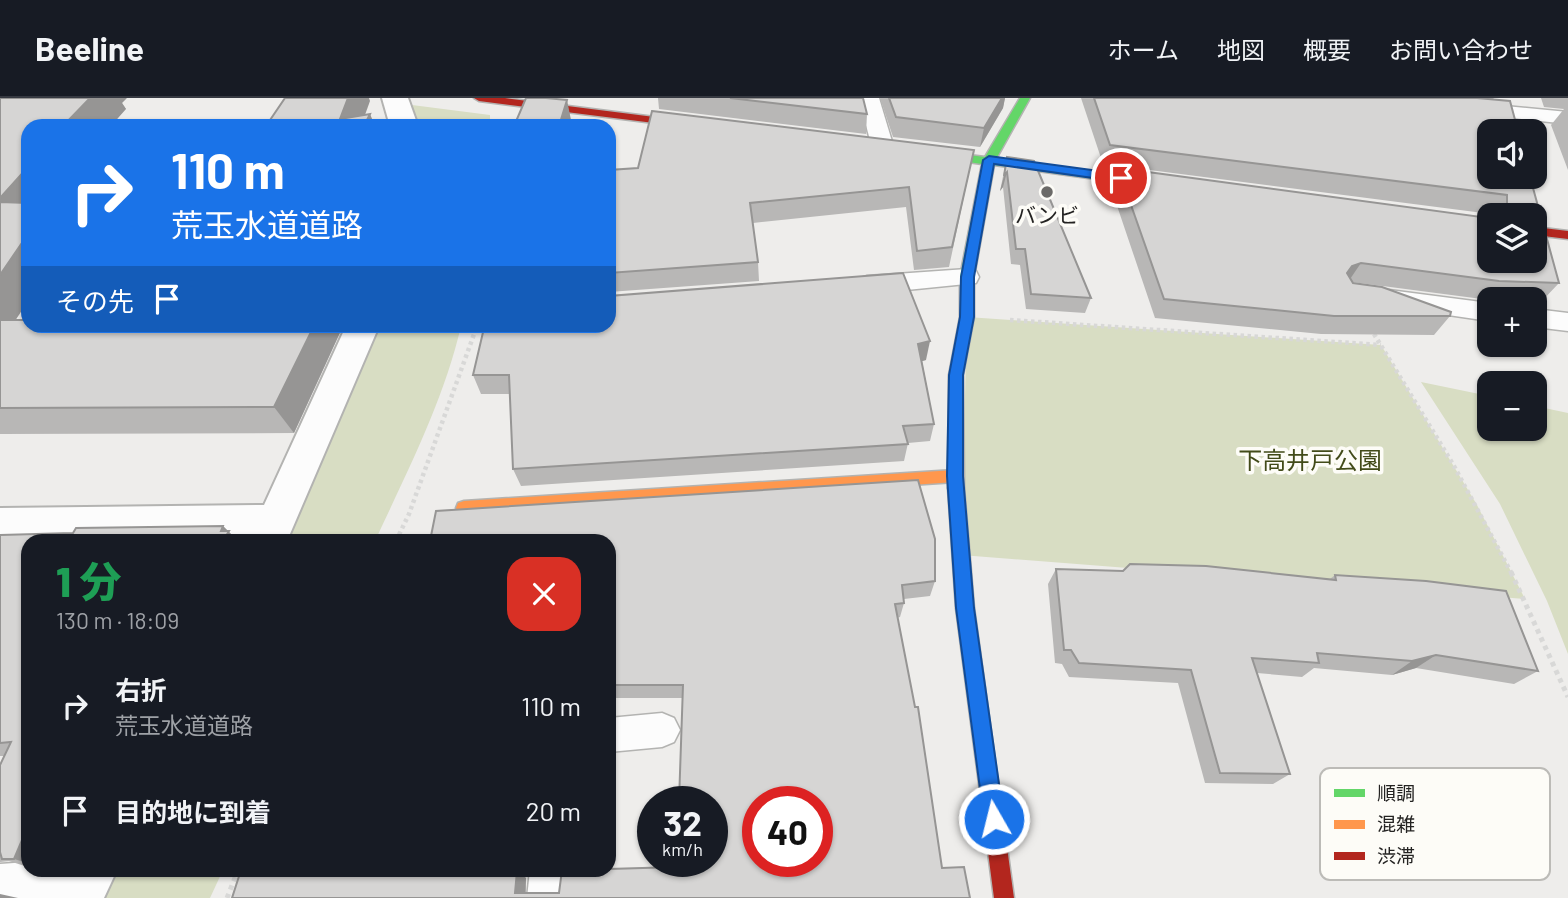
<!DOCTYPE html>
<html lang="ja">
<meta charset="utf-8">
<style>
body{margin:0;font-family:Barlow,"Noto Sans JP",sans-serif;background:#20242c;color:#f1f3f6;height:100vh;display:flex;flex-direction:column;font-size:26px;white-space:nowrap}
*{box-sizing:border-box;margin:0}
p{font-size:23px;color:#9ea1a6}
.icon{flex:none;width:38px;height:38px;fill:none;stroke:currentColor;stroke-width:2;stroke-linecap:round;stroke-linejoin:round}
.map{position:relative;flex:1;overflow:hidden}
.panel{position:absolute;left:21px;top:436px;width:595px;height:343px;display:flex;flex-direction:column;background:#171b24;border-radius:21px;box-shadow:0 2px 5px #0004}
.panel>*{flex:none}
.guide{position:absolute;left:21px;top:21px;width:595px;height:214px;border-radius:21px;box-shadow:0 2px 5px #0004;background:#1a73e8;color:#fff;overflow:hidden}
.tools{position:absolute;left:1477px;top:21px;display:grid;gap:14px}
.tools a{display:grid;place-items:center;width:70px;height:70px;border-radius:14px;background:#171b24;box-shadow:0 2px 5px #0004;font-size:35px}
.speed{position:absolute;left:637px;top:688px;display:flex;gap:14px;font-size:35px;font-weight:700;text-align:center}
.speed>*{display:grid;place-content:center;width:91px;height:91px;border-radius:50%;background:#171b24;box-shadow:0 2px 5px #0004;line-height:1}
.speed small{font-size:18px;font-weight:400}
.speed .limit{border:10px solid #d22;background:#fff;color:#111}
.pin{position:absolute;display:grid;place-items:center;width:60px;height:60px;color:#fff;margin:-30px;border:4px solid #fff;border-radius:50%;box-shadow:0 2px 7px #0007}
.me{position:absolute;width:77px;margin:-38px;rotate:352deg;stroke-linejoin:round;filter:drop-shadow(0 0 5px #0008)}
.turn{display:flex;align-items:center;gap:24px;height:147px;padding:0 35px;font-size:32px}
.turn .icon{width:91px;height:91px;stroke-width:2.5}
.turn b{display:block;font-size:49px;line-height:60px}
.then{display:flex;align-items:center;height:66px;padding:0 35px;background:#0003;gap:14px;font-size:26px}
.round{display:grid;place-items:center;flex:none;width:74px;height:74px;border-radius:21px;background:#20242c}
.headline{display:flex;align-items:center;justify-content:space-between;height:119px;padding:0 35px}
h1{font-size:42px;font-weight:800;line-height:52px;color:#1e9e55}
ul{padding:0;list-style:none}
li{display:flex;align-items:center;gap:21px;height:105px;padding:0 35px}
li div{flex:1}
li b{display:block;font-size:26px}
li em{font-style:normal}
header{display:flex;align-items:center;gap:42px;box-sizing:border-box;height:98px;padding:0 35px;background:#171b24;border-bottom:2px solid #363941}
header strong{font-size:33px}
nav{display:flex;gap:38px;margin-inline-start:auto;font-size:24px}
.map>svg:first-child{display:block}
</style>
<header>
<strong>Beeline</strong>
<nav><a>ホーム</a><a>地図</a><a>概要</a><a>お問い合わせ</a></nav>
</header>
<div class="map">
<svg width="1568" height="800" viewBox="0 0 1568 800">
<rect width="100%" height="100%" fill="#eeedeb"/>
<g fill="#d8ddc3">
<path d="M 412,7 L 490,17 L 490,28 L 416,28 Z"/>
<path d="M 967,219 L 1381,247 L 1477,407 L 1525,501 L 961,457 Z"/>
<path d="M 378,228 L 461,228 C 444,302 407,374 375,443 L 284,443 Z"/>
<path d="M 1421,284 L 1489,298 L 1489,331 L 1535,331 L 1535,308 L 1568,315 L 1568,556 L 1547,503 L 1500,406 Z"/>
<path d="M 113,772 L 223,772 L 210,800 L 100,800 Z"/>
</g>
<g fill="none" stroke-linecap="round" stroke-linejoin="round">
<g stroke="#b3b3b1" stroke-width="3">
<g id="lane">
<path d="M 859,0 L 879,0 L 894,50 L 891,55 L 875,55 L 872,50 Z"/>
<path d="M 1474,5 L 1568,14 L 1568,26 L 1467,15 L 1464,11 L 1467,7 Z"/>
<path d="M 967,171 L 976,173 L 979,179 L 976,185 L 867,196 L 858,193 L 855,187 L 858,181 L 867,178 Z"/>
<path d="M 1389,192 L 1489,205 L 1489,223 L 1380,207 L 1376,201 L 1380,195 Z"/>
<path d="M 1535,211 L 1568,215 L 1568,233 L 1535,229 Z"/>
<path d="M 662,615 L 674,620 L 680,632 L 674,644 L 662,649 L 609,654 L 609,620 Z"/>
<path d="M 28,764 L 28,772 L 102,772 L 106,781 L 101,795 L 88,800 L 0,800 L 0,766 Z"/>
<path d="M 530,772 L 568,772 L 565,800 L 527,800 Z"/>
</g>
</g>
<g stroke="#b3b3b1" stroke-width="4">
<g id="street">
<path d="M 382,0 L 408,0 L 418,28 L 390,28 Z"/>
<path d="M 346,228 L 379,228 L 287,443 L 247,443 L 248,440 L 0,444 L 0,410 L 264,407 Z"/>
<path d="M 65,772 L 117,772 L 104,800 L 52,800 Z"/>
</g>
</g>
<g stroke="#b3b3b1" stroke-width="3">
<path id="fast" d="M 1020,0 L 1030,0 L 996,61 L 1168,83 L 1174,87 L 1168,91 L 994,67 L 974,179 L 974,219 L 963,277 L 964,390 L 962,395 L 950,395 L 948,390 L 949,277 L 960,219 L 960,179 L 982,66 L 919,57 L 913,54 L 919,51 L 985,59 Z"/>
</g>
<g stroke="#b3b3b1" stroke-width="3">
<path id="slow" d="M 955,372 L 960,374 L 963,378 L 960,382 L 955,384 L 464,417 L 458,415 L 456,410 L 458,405 L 464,403 Z"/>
</g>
<g stroke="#b3b3b1" stroke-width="3">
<g id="jam">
<path d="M 474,0 L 505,0 L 702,25 L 708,28 L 702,31 L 479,3 Z"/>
<path d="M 1535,129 L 1568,133 L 1568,141 L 1535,137 Z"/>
<path d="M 956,384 L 962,385 L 964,390 L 974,510 L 1014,800 L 994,800 L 956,510 L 948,390 L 950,385 Z"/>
</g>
</g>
<g stroke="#d8d8d7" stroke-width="4.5" stroke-dasharray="3.5 3.5" stroke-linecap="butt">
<path d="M 1010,222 L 1381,247"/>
<path d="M 1374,236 L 1454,368 L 1512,476"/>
<path d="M 396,443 L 409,416 L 477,228"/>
</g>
<g stroke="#d8d8d7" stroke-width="5" stroke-dasharray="4.5 4.5" stroke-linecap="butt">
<path d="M 1511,474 L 1568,599"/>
<path d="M 227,800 L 238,772"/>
</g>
<use href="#lane" fill="#fcfcfc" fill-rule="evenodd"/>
<use href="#street" fill="#fcfcfc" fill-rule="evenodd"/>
<use href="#fast" fill="#63d668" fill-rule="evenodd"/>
<use href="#slow" fill="#ff974d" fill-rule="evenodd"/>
<use href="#jam" fill="#b3261e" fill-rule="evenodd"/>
</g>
<g fill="#b8b7b6">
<path d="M 0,0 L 122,5 L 126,11 L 28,28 L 15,222 L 343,228 L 294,335 L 0,336 Z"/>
<path d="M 658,0 L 863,0 L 867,16 L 866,36 L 659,11 Z"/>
<path d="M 880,0 L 1005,0 L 1003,10 L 980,49 L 893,39 Z"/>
<path d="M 1081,0 L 1494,0 L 1493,1 L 1530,79 L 1559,185 L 1541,204 L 1535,203 L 1535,201 L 1482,201 L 1352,184 L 1450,218 L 1434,237 L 1321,236 L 1155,220 L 1111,90 L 1118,70 L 1489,163 L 1535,117 L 1491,117 L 1491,116 L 1103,66 Z"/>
<path d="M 1541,0 L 1568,0 L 1568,72 L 1551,27 L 1564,11 L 1544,9 Z"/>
<path d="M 974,52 L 949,169 L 914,172 L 906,109 L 753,125 L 758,164 L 759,183 L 609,194 L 609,72 Z"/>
<path d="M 1007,59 L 1091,200 L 1085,215 L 1026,211 L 1020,167 L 1011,166 L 1003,89 L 1000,93 Z"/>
<path d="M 521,229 L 926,262 L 922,263 L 934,326 L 930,343 L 908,345 L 904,363 L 521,388 L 513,371 L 510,296 L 481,296 L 473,277 Z"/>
<path d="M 223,428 L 238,443 L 28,443 L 28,769 L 9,763 L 0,764 L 0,667 L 4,658 L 0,658 L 0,437 L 73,435 Z"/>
<path d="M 609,443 L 935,483 L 930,498 L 904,501 L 904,505 L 900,519 L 897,520 L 942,770 L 970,800 L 232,800 L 241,772 L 519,772 L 519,774 L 526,780 L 526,795 L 559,795 L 676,769 L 683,600 L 609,600 Z"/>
<path d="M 1056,471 L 1330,481 L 1335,477 L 1538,573 L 1514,586 L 1416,570 L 1392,577 L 1314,570 L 1302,579 L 1257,575 L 1290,676 L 1273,686 L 1205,685 L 1178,585 L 1069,579 L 1062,566 L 1055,565 L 1048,486 Z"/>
</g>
<g fill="#969594">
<path d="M 90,0 L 127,0 L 122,5 L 126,11 L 111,28 L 63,28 Z"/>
<path d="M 348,0 L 369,0 L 370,3 L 361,28 L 340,21 Z"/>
<path d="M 1002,0 L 1005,0 L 1003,10 L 980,49 L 984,30 Z"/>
<path d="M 567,2 L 571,22 L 569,28 L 559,28 Z"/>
<path d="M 370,16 L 375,28 L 364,28 Z"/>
<path d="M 28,69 L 28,124 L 0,107 L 0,100 Z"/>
<path d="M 1007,74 L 1003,89 L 1000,93 L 1004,78 Z"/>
<path d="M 28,136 L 28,203 L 0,246 L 0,177 Z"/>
<path d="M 1361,165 L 1348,184 L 1339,187 L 1352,168 Z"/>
<path d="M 314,228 L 343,228 L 294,335 L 274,309 Z"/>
<path d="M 930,243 L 926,262 L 915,265 L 918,246 Z"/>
<path d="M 223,428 L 238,443 L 223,443 L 221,433 Z"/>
<path d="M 1436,557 L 1416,570 L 1392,577 L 1412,563 Z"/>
<path d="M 25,735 L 28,737 L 28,765 L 14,761 Z"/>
<path d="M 509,772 L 519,772 L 519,774 L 526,780 L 525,800 L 515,795 Z"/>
<path d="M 0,796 L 18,800 L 0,800 Z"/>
</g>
<g fill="#d6d5d4" stroke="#969594" stroke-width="2" fill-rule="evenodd">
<path d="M 0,0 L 90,0 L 63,28 L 28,28 L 28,69 L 0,100 Z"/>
<path d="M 285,0 L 348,0 L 340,21 L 370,16 L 364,28 L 266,28 Z"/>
<path d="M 526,0 L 546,0 L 567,2 L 559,28 L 514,28 Z"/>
<path d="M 730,0 L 863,0 L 867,16 Z"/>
<path d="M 889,0 L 1002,0 L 984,30 L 896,19 Z"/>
<path d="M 1094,0 L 1477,0 L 1510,3 L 1518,33 L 1489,33 L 1489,79 L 1530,79 L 1559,185 L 1499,183 L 1361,165 L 1352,168 L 1347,175 L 1353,185 L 1382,189 L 1451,214 L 1450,218 L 1334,218 L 1164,201 L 1118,70 L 1489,120 L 1489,163 L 1535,163 L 1535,117 L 1507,117 L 1507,97 L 1110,47 Z"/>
<path d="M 652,13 L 974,52 L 952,149 L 917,153 L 909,89 L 750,105 L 758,164 L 609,175 L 609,72 L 638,70 Z"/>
<path d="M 1007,59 L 1034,63 L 1091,200 L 1031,196 L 1025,151 L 1016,151 L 1007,74 L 1004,78 Z"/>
<path d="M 0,104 L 28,105 L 28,136 L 0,177 Z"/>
<path d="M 903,175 L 930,243 L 918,246 L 934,326 L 903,328 L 908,346 L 513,371 L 509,277 L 473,277 L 484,230 L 521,229 L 521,228 L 609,228 L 609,198 Z"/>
<path d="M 0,222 L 28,222 L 28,228 L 314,228 L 274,309 L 0,310 Z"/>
<path d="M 918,382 L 935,441 L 935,483 L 902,487 L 904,505 L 895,506 L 915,609 L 918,609 L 942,770 L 964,769 L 970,800 L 232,800 L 241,772 L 509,772 L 509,773 L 517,773 L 515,795 L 559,795 L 562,772 L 609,772 L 609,771 L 676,769 L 676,763 L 712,763 L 712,704 L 679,704 L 683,587 L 609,587 L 609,443 L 430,443 L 436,413 ZM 758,704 L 817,704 L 817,763 L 758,763 Z"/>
<path d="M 223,428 L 221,433 L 229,433 L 223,443 L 28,443 L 28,735 L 25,735 L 14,761 L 2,761 L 0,754 L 0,667 L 11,644 L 0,645 L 0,437 L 73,435 L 76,430 Z"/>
<path d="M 1130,466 L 1206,468 L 1336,482 L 1335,477 L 1426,483 L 1506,493 L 1538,573 L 1436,557 L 1412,563 L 1317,555 L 1319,565 L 1252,560 L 1290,676 L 1220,675 L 1191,572 L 1079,565 L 1071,552 L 1064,552 L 1056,471 L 1123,473 Z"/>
</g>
<path fill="#1a73e8" stroke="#114b97" stroke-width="2" d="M 989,58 L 1121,76 L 1127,80 L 1121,84 L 994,66 L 974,179 L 974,219 L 963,277 L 963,378 L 974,510 L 1004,721 L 1001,728 L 994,731 L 987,728 L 984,721 L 956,510 L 947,378 L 949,277 L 960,219 L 961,179 L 983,62 Z"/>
<circle fill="#6b6a68" stroke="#fdfcf7" stroke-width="2.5" cx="1047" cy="94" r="7"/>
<g text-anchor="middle" stroke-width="7" stroke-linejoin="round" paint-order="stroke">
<g font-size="21" fill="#242322" stroke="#fdfcf7">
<text x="1047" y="125">バンビ</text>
</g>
<g font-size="24" fill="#424b19" stroke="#fdfcf7">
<text x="1310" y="371">下高井戸公園</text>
</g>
</g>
<rect x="1320" y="670" width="230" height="112" rx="10" fill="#fdfcf7" stroke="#bcbbb7" stroke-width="2"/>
<rect x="1334" y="691" width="31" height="8" fill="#63d668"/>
<rect x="1334" y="722" width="31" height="9" fill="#ff974d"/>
<rect x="1334" y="754" width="31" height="8" fill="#b3261e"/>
<g font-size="19" fill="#242322">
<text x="1377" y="702">順調</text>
<text x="1377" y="733">混雑</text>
<text x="1377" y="765">渋滞</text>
</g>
</svg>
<div class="tools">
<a><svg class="icon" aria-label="sound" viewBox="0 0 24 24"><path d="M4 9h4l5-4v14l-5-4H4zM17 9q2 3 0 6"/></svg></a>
<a><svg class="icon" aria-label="layers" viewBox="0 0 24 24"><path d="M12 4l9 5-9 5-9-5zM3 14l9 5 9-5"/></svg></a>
<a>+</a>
<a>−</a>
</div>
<div class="speed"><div>32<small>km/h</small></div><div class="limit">40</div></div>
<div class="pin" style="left:1121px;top:80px;background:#d93025"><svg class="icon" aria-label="arrive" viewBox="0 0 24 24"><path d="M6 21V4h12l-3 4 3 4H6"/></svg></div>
<svg class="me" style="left:994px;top:721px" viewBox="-20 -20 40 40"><circle r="17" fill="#1a73e8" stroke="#fff" stroke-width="3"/><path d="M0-11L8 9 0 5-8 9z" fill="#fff"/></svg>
<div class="guide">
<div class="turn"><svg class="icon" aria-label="right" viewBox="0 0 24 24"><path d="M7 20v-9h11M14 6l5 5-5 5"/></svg><div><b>110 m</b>荒玉水道道路</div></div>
<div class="then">その先<svg class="icon" aria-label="arrive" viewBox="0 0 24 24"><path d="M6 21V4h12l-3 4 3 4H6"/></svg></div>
</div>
<section class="panel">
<div class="headline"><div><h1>1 分</h1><p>130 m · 18:09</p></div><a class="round" style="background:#d93025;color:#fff"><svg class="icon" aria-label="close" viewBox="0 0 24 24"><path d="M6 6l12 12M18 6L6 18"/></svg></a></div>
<ul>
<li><svg class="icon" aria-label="right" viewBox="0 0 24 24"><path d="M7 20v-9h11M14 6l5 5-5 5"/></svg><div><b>右折</b><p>荒玉水道道路</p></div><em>110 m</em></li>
<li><svg class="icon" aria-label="arrive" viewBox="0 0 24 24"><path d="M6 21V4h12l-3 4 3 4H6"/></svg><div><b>目的地に到着</b></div><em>20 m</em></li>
</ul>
</section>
</div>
